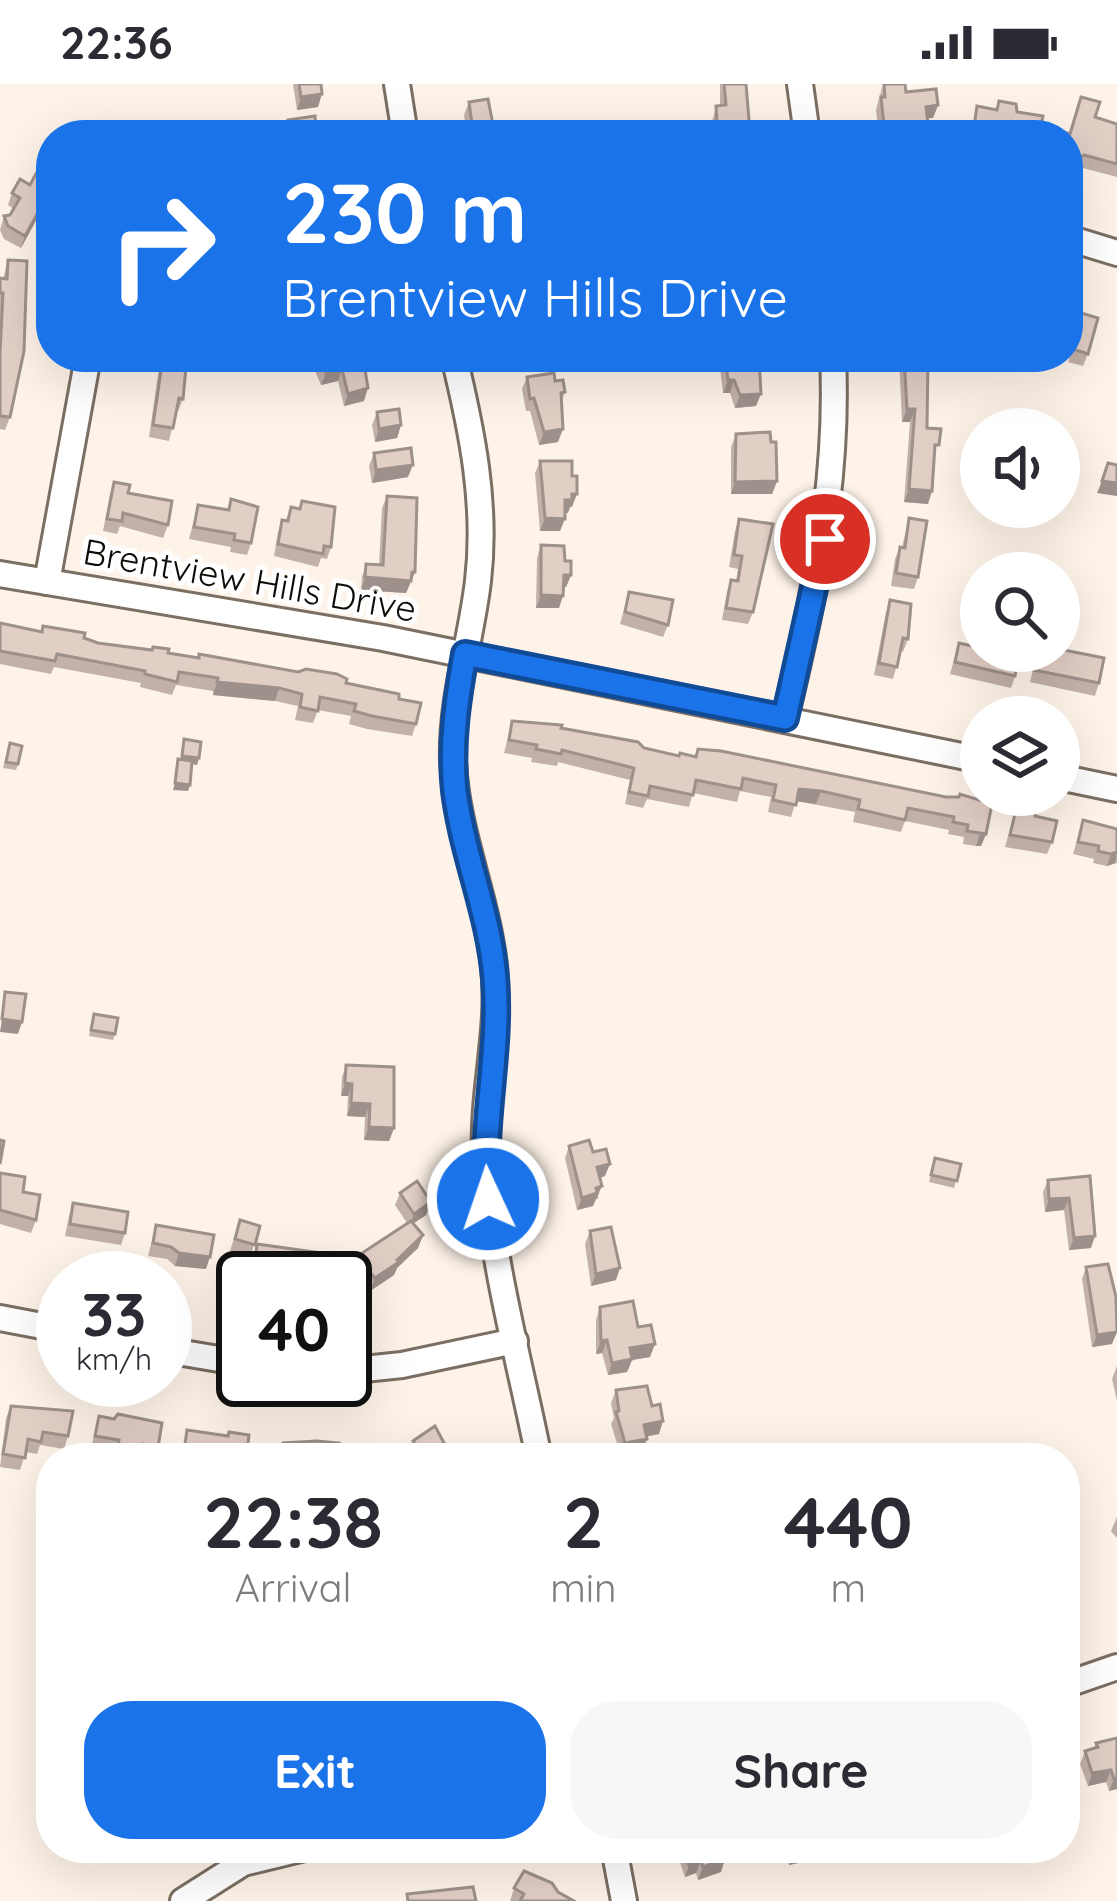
<!DOCTYPE html>
<style>
body{margin:0;font-family:Quicksand,sans-serif;background:#f7f7f7;color:#2b2b33;height:100vh;display:flex;flex-direction:column;font-size:45px;white-space:nowrap}
*{box-sizing:border-box;margin:0}
p{font-size:39px;color:#7c7c81}
.icon{flex:none;width:66px;height:66px;fill:none;stroke:currentColor;stroke-width:2;stroke-linecap:round;stroke-linejoin:round}
.map{position:relative;flex:1;overflow:hidden}
.panel{position:absolute;left:36px;top:1359px;width:1044px;height:420px;display:flex;flex-direction:column;background:#fff;border-radius:48px;box-shadow:0 12px 48px #0002}
.panel>*{flex:none}
.top-card{position:absolute;left:36px;top:36px;width:1047px;height:252px;border-radius:48px;box-shadow:0 12px 48px #0002;background:#1a73e8;color:#fff;overflow:hidden}
.buttons{position:absolute;left:960px;top:324px;display:grid;gap:24px}
.buttons a{display:grid;place-items:center;width:120px;height:120px;border-radius:50%;background:#fff;box-shadow:0 12px 48px #0002;font-size:60px}
.speed{position:absolute;left:36px;top:1167px;display:flex;gap:24px;font-size:60px;font-weight:700;text-align:center}
.speed>*{display:grid;place-content:center;width:156px;height:156px;border-radius:50%;background:#fff;box-shadow:0 12px 48px #0002;line-height:1}
.speed small{font-size:30px;font-weight:400}
.speed .limit{border:6px solid #111;border-radius:18px;background:#fff;color:#111}
.pin{position:absolute;display:grid;place-items:center;width:102px;height:102px;color:#fff;margin:-51px;border:6px solid #fff;border-radius:50%;box-shadow:0 3px 12px #0007}
.me{position:absolute;width:132px;margin:-66px;rotate:357deg;stroke-linejoin:round;filter:drop-shadow(0 0 9px #0008)}
.turn{display:flex;align-items:center;gap:42px;height:252px;padding:0 48px;font-size:54px}
.turn .icon{width:156px;height:156px;stroke-width:2.5}
.turn b{display:block;font-size:84px;line-height:102px}
.eta{display:flex;justify-content:space-evenly;align-items:center;height:204px;text-align:center}
.eta b{font-size:72px;font-weight:700;line-height:84px}
.action{display:flex;gap:24px;margin-top:auto;padding:24px 48px}
.action a{flex:1;height:138px;border-radius:48px;background:#1a73e8;color:#fff;font-size:48px;font-weight:700;line-height:138px;text-align:center}
.action a+a{background:#f7f7f7;color:#2b2b33}
.status{display:flex;justify-content:space-between;align-items:center;height:84px;padding:0 60px;background:#fff;direction:ltr}
.status svg{height:33px;fill:currentColor}
.map>svg:first-child{display:block}
</style>
<div class="status"><b>22:36</b><svg viewBox="0 0 49 12"><path d="M0 12V9h3v3zM5 12V6h3v6zM10 12V3h3v9zM15 12V0h3v12zM26 1h20v11H26zM47 4h2v5h-2z"/></svg></div>
<div class="map">
<svg width="1117" height="1817" viewBox="0 0 1117 1817">
<rect width="100%" height="100%" fill="#fef3e8"/>
<g fill="none" stroke-linecap="round" stroke-linejoin="round">
<g stroke="#7b6e62" stroke-width="30">
<g id="minor">
<path d="M 397,0 L 405,51"/>
<path d="M 800,0 L 807,51"/>
<path d="M 1068,154 L 1117,169"/>
<path d="M 454,273 C 472,347 487,421 478,497 C 471,557 451,616 453,677 C 456,747 486,811 494,881 C 501,945 482,1007 485,1071 C 490,1173 519,1274 539,1374"/>
<path d="M 0,490 L 383,554 L 981,676"/>
<path d="M 47,498 L 88,273"/>
<path d="M 785,634 C 814,514 839,398 833,273"/>
<path d="M 1059,693 L 1117,705"/>
<path d="M 0,1234 L 63,1246"/>
<path d="M 165,1266 L 243,1279"/>
<path d="M 345,1287 L 402,1281 L 515,1257"/>
<path d="M 1065,1601 L 1117,1583"/>
<path d="M 614,1764 L 624,1817"/>
<path d="M 183,1817 L 243,1779 L 305,1764"/>
</g>
</g>
<use href="#minor" stroke="#fff" stroke-width="24"/>
</g>
<g fill="#c2b1a9">
<path d="M 293,0 L 321,0 L 318,23 L 297,26 Z"/>
<path d="M 720,0 L 746,0 L 749,51 L 688,51 L 692,39 L 712,38 L 716,22 L 720,21 Z"/>
<path d="M 883,0 L 905,0 L 906,8 L 938,21 L 933,34 L 927,34 L 929,51 L 879,51 L 876,26 Z"/>
<path d="M 999,17 L 1041,41 L 1069,50 L 1095,33 L 1117,40 L 1117,93 L 1079,83 L 1074,87 L 1068,85 L 1068,51 L 970,51 L 977,22 L 996,25 Z"/>
<path d="M 469,18 L 493,41 L 509,51 L 467,51 L 464,31 Z"/>
<path d="M 51,91 L 51,109 L 21,164 L 4,155 L 0,146 L 4,132 L 10,131 L 14,125 L 8,121 L 12,109 Z"/>
<path d="M 8,176 L 10,333 L 5,346 L 0,345 L 0,194 L 3,195 Z"/>
<path d="M 1068,231 L 1088,270 L 1083,282 L 1068,278 L 1071,270 L 1068,269 Z"/>
<path d="M 163,273 L 183,315 L 178,327 L 176,327 L 169,357 L 149,353 L 159,284 Z"/>
<path d="M 314,273 L 363,273 L 364,317 L 344,322 L 338,297 L 321,301 L 316,289 L 313,276 Z"/>
<path d="M 725,273 L 756,322 L 735,324 L 730,309 L 723,309 L 720,284 Z"/>
<path d="M 899,273 L 928,273 L 928,420 L 904,418 L 910,338 L 902,338 Z"/>
<path d="M 527,293 L 555,297 L 565,308 L 561,319 L 558,358 L 539,361 L 530,327 L 526,327 L 522,305 Z"/>
<path d="M 377,328 L 401,341 L 397,354 L 375,358 L 372,341 Z"/>
<path d="M 736,350 L 771,358 L 777,397 L 772,410 L 731,410 L 731,363 Z"/>
<path d="M 374,369 L 408,393 L 372,399 L 369,382 Z"/>
<path d="M 540,377 L 572,392 L 572,423 L 570,423 L 568,429 L 565,429 L 560,447 L 540,447 L 535,389 Z"/>
<path d="M 114,398 L 168,441 L 163,454 L 120,442 L 117,450 L 103,447 L 110,410 Z"/>
<path d="M 387,412 L 415,488 L 406,509 L 361,506 L 362,493 L 366,480 L 379,481 L 382,424 Z"/>
<path d="M 231,415 L 251,459 L 247,471 L 230,468 L 231,463 L 189,455 L 198,421 L 227,426 Z"/>
<path d="M 302,417 L 331,463 L 327,475 L 321,474 L 318,483 L 274,472 L 278,448 L 282,436 L 286,436 L 291,423 L 299,424 Z"/>
<path d="M 909,434 L 918,493 L 914,505 L 891,502 L 895,475 L 900,463 L 902,463 Z"/>
<path d="M 739,435 L 753,528 L 748,540 L 722,536 L 727,508 L 731,496 L 736,497 L 738,485 L 729,483 L 735,447 Z"/>
<path d="M 541,461 L 565,477 L 571,491 L 566,503 L 563,503 L 559,524 L 536,524 L 537,474 Z"/>
<path d="M 629,508 L 668,541 L 663,553 L 620,540 Z"/>
<path d="M 890,516 L 908,555 L 903,568 L 901,567 L 893,595 L 874,591 L 886,528 Z"/>
<path d="M 0,539 L 84,554 L 98,559 L 346,599 L 399,615 L 416,640 L 412,652 L 367,645 L 349,640 L 351,632 L 318,626 L 313,639 L 295,636 L 298,622 L 275,617 L 213,611 L 213,607 L 176,601 L 172,611 L 140,603 L 141,599 L 54,583 L 51,590 L 0,580 Z"/>
<path d="M 959,559 L 1015,592 L 1011,604 L 950,590 Z"/>
<path d="M 1037,567 L 1059,567 L 1099,599 L 1095,612 L 1030,598 Z"/>
<path d="M 512,637 L 561,644 L 679,672 L 695,672 L 698,665 L 946,713 L 986,750 L 981,762 L 976,762 L 963,760 L 964,753 L 948,750 L 949,746 L 905,737 L 901,748 L 853,738 L 855,728 L 796,717 L 791,733 L 768,728 L 771,713 L 740,707 L 737,718 L 693,709 L 689,723 L 647,715 L 643,724 L 625,720 L 630,696 L 558,678 L 557,682 L 531,678 L 532,674 L 504,669 Z"/>
<path d="M 10,659 L 18,680 L 16,686 L 3,684 Z"/>
<path d="M 1017,721 L 1035,732 L 1052,758 L 1047,770 L 1005,763 Z"/>
<path d="M 1083,736 L 1117,745 L 1117,779 L 1107,782 L 1093,779 L 1094,775 L 1073,770 Z"/>
<path d="M 94,930 L 115,950 L 113,956 L 89,952 Z"/>
<path d="M 346,981 L 394,1044 L 389,1057 L 364,1056 L 365,1033 L 347,1032 L 348,1012 L 341,1012 L 342,993 Z"/>
<path d="M 569,1062 L 593,1068 L 605,1092 L 600,1094 L 598,1115 L 595,1115 L 593,1122 L 577,1126 L 565,1074 Z"/>
<path d="M 935,1074 L 961,1080 L 954,1104 L 929,1098 Z"/>
<path d="M 0,1089 L 23,1108 L 36,1136 L 31,1149 L 0,1140 Z"/>
<path d="M 1090,1092 L 1091,1164 L 1069,1166 L 1064,1126 L 1045,1128 L 1043,1108 L 1048,1096 Z"/>
<path d="M 400,1109 L 431,1118 L 426,1131 L 413,1140 L 423,1151 L 418,1164 L 397,1184 L 394,1191 L 370,1207 L 352,1185 L 356,1173 L 407,1139 L 395,1121 Z"/>
<path d="M 73,1119 L 125,1149 L 121,1161 L 65,1152 L 69,1132 Z"/>
<path d="M 240,1136 L 260,1142 L 250,1173 L 230,1167 Z"/>
<path d="M 156,1141 L 206,1185 L 175,1182 L 167,1175 L 148,1172 Z"/>
<path d="M 590,1147 L 616,1196 L 591,1202 L 585,1160 Z"/>
<path d="M 257,1160 L 322,1169 L 318,1194 L 265,1194 L 250,1192 L 253,1173 Z"/>
<path d="M 1086,1183 L 1112,1260 L 1092,1263 L 1082,1195 Z"/>
<path d="M 600,1223 L 638,1243 L 650,1273 L 632,1276 L 627,1288 L 608,1291 L 602,1269 L 596,1270 L 596,1236 Z"/>
<path d="M 1117,1282 L 1117,1317 L 1112,1295 Z"/>
<path d="M 616,1306 L 659,1350 L 646,1352 L 642,1368 L 621,1372 L 611,1340 L 614,1334 L 611,1319 Z"/>
<path d="M 11,1322 L 68,1352 L 64,1365 L 40,1361 L 37,1370 L 26,1368 L 20,1386 L 0,1383 L 6,1334 Z"/>
<path d="M 99,1332 L 158,1363 L 154,1374 L 114,1374 L 115,1368 L 91,1364 Z"/>
<path d="M 413,1357 L 452,1374 L 412,1374 L 409,1369 Z"/>
<path d="M 1117,1433 L 1117,1454 L 1111,1447 Z"/>
<path d="M 1117,1654 L 1117,1705 L 1109,1707 L 1106,1698 L 1088,1702 L 1080,1680 L 1085,1667 L 1094,1664 L 1096,1659 Z"/>
<path d="M 681,1764 L 739,1764 L 735,1774 L 724,1778 L 721,1788 L 698,1796 L 696,1789 L 685,1793 L 678,1773 Z"/>
<path d="M 785,1764 L 868,1764 L 789,1781 Z"/>
<path d="M 514,1804 L 558,1808 L 574,1817 L 510,1817 Z"/>
</g>
<g fill="#9e908a">
<path d="M 322,10 L 318,23 L 297,26 L 301,13 Z"/>
<path d="M 938,21 L 933,34 L 921,35 L 926,23 Z"/>
<path d="M 51,105 L 51,109 L 21,164 L 25,152 Z"/>
<path d="M 342,285 L 338,297 L 321,301 L 326,289 Z"/>
<path d="M 728,296 L 734,296 L 730,309 L 723,309 Z"/>
<path d="M 368,304 L 364,317 L 344,322 L 348,310 Z"/>
<path d="M 761,310 L 756,322 L 735,324 L 740,311 Z"/>
<path d="M 907,325 L 915,325 L 910,338 L 902,338 Z"/>
<path d="M 401,341 L 397,354 L 375,358 L 379,345 Z"/>
<path d="M 563,345 L 558,358 L 539,361 L 544,348 Z"/>
<path d="M 413,381 L 408,393 L 372,399 L 376,386 Z"/>
<path d="M 777,397 L 772,410 L 731,410 L 735,398 Z"/>
<path d="M 1102,397 L 1117,399 L 1117,412 L 1097,409 Z"/>
<path d="M 909,405 L 932,407 L 928,420 L 904,418 Z"/>
<path d="M 572,410 L 577,410 L 572,423 L 570,423 L 568,429 L 560,429 L 565,416 Z"/>
<path d="M 545,434 L 565,435 L 560,447 L 540,447 Z"/>
<path d="M 412,488 L 415,488 L 406,509 L 361,506 L 365,493 Z"/>
<path d="M 564,491 L 571,491 L 566,503 L 559,503 Z"/>
<path d="M 541,511 L 563,512 L 559,524 L 536,524 Z"/>
<path d="M 217,598 L 279,604 L 275,617 L 213,611 Z"/>
<path d="M 182,672 L 199,674 L 197,681 L 179,678 Z"/>
<path d="M 175,699 L 190,701 L 188,707 L 173,706 Z"/>
<path d="M 799,705 L 821,707 L 816,720 L 795,717 Z"/>
<path d="M 980,750 L 986,750 L 981,762 L 976,762 Z"/>
<path d="M 1117,768 L 1115,779 L 1107,782 L 1111,770 Z"/>
<path d="M 2,935 L 22,938 L 18,950 L 0,948 Z"/>
<path d="M 345,999 L 352,1000 L 348,1012 L 341,1012 Z"/>
<path d="M 351,1019 L 370,1020 L 365,1033 L 347,1032 Z"/>
<path d="M 369,1043 L 394,1044 L 389,1057 L 364,1056 Z"/>
<path d="M 610,1080 L 605,1092 L 593,1096 L 597,1083 Z"/>
<path d="M 602,1102 L 593,1122 L 577,1126 L 582,1114 L 596,1104 Z"/>
<path d="M 1069,1114 L 1064,1126 L 1045,1128 L 1049,1115 Z"/>
<path d="M 431,1118 L 426,1131 L 409,1142 L 414,1130 Z"/>
<path d="M 423,1151 L 418,1164 L 397,1184 L 394,1191 L 370,1207 L 375,1194 Z"/>
<path d="M 1095,1152 L 1091,1164 L 1069,1166 L 1074,1154 Z"/>
<path d="M 179,1169 L 210,1173 L 206,1185 L 175,1182 Z"/>
<path d="M 255,1180 L 272,1182 L 268,1194 L 250,1192 Z"/>
<path d="M 620,1184 L 616,1196 L 591,1202 L 596,1190 Z"/>
<path d="M 297,1189 L 318,1192 L 318,1194 L 295,1194 Z"/>
<path d="M 1117,1248 L 1112,1260 L 1092,1263 L 1097,1251 Z"/>
<path d="M 607,1256 L 602,1269 L 596,1270 L 601,1257 Z"/>
<path d="M 655,1260 L 650,1273 L 632,1276 L 627,1288 L 608,1291 L 612,1279 L 630,1264 Z"/>
<path d="M 663,1337 L 659,1350 L 639,1354 L 644,1341 Z"/>
<path d="M 647,1355 L 642,1368 L 621,1372 L 625,1359 Z"/>
<path d="M 1111,1686 L 1106,1698 L 1088,1702 L 1092,1689 Z"/>
<path d="M 1117,1694 L 1117,1705 L 1109,1707 L 1114,1695 Z"/>
<path d="M 732,1764 L 739,1764 L 735,1774 L 724,1778 L 721,1788 L 698,1796 L 703,1783 L 722,1767 Z"/>
<path d="M 800,1764 L 868,1764 L 789,1781 L 794,1765 Z"/>
<path d="M 701,1777 L 696,1789 L 685,1793 L 689,1781 Z"/>
</g>
<g fill="#e1cec5" stroke="#9e908a" stroke-width="3">
<path d="M 299,0 L 321,0 L 322,10 L 301,13 Z"/>
<path d="M 724,0 L 746,0 L 750,48 L 693,51 L 692,39 L 717,37 L 716,22 L 726,21 Z"/>
<path d="M 884,0 L 905,0 L 906,8 L 936,5 L 938,21 L 926,23 L 929,50 L 885,51 L 881,13 L 885,13 Z"/>
<path d="M 1081,13 L 1100,18 L 1095,33 L 1117,40 L 1117,80 L 1084,71 L 1079,75 L 1068,71 L 1068,51 L 1018,51 L 974,43 L 977,22 L 997,26 L 999,17 L 1016,20 L 1017,28 L 1043,32 L 1041,41 L 1070,50 Z"/>
<path d="M 488,15 L 493,41 L 507,38 L 509,51 L 470,51 L 469,49 L 473,48 L 469,18 Z"/>
<path d="M 315,32 L 316,51 L 291,51 L 288,36 Z"/>
<path d="M 39,84 L 51,91 L 51,105 L 25,152 L 8,142 L 4,132 L 10,131 L 20,114 L 12,109 L 20,95 L 30,101 Z"/>
<path d="M 8,176 L 27,177 L 24,267 L 10,333 L 0,332 L 0,269 L 3,209 L 0,209 L 0,194 L 7,195 Z"/>
<path d="M 1081,229 L 1098,234 L 1088,270 L 1073,265 L 1075,258 L 1068,255 L 1068,231 L 1079,235 Z"/>
<path d="M 163,273 L 187,273 L 183,315 L 179,314 L 173,344 L 153,341 Z"/>
<path d="M 319,273 L 363,273 L 368,304 L 348,310 L 342,285 L 326,289 Z"/>
<path d="M 725,273 L 759,273 L 761,310 L 740,311 L 734,296 L 728,296 Z"/>
<path d="M 904,273 L 928,273 L 927,344 L 941,345 L 939,361 L 935,361 L 932,407 L 909,405 L 915,325 L 907,325 Z"/>
<path d="M 554,289 L 555,297 L 563,296 L 565,308 L 561,309 L 563,345 L 544,348 L 534,314 L 530,315 L 527,293 Z"/>
<path d="M 399,325 L 401,341 L 379,345 L 377,328 Z"/>
<path d="M 770,348 L 771,358 L 776,358 L 777,397 L 735,398 L 736,350 Z"/>
<path d="M 411,364 L 413,381 L 376,386 L 374,369 Z"/>
<path d="M 540,377 L 572,377 L 572,392 L 577,392 L 577,410 L 572,410 L 572,416 L 565,416 L 565,435 L 545,434 Z"/>
<path d="M 1108,379 L 1117,381 L 1117,399 L 1102,397 Z"/>
<path d="M 114,398 L 130,401 L 128,409 L 172,417 L 168,441 L 123,429 L 122,437 L 107,435 Z"/>
<path d="M 387,412 L 417,414 L 415,488 L 412,488 L 411,497 L 365,493 L 366,480 L 383,481 Z"/>
<path d="M 231,415 L 258,423 L 251,459 L 234,456 L 235,450 L 194,443 L 198,421 L 229,426 Z"/>
<path d="M 302,417 L 335,423 L 331,463 L 324,462 L 323,470 L 278,460 L 282,436 L 288,437 L 291,423 L 300,425 Z"/>
<path d="M 909,434 L 927,437 L 918,493 L 896,489 L 900,463 L 905,464 Z"/>
<path d="M 739,435 L 773,440 L 753,528 L 726,524 L 731,496 L 738,497 L 742,472 L 734,471 Z"/>
<path d="M 541,461 L 564,462 L 565,477 L 571,477 L 571,491 L 564,491 L 563,512 L 541,511 Z"/>
<path d="M 629,508 L 673,516 L 668,541 L 625,528 Z"/>
<path d="M 890,516 L 911,520 L 908,555 L 903,554 L 897,583 L 879,579 Z"/>
<path d="M 0,539 L 42,548 L 43,542 L 85,549 L 84,554 L 98,559 L 152,566 L 153,563 L 169,565 L 168,569 L 199,574 L 199,570 L 298,588 L 306,585 L 337,590 L 347,595 L 346,599 L 399,610 L 399,615 L 421,619 L 416,640 L 372,632 L 354,627 L 356,620 L 320,613 L 318,627 L 300,623 L 302,610 L 279,604 L 217,598 L 218,594 L 179,588 L 177,598 L 145,590 L 145,587 L 57,570 L 55,577 L 0,567 Z"/>
<path d="M 959,559 L 981,564 L 981,567 L 1006,567 L 1019,571 L 1015,592 L 955,578 Z"/>
<path d="M 1059,565 L 1104,574 L 1099,599 L 1034,586 L 1038,567 L 1059,567 Z"/>
<path d="M 512,637 L 562,641 L 561,644 L 638,658 L 644,664 L 679,672 L 680,669 L 696,673 L 698,665 L 721,667 L 946,713 L 959,713 L 960,710 L 992,720 L 986,750 L 967,747 L 968,741 L 953,738 L 954,733 L 908,724 L 905,736 L 858,725 L 860,716 L 821,707 L 799,705 L 796,721 L 773,716 L 776,701 L 743,694 L 741,705 L 696,696 L 693,711 L 650,702 L 648,712 L 629,708 L 634,684 L 562,666 L 561,670 L 536,665 L 537,661 L 509,656 Z"/>
<path d="M 184,655 L 201,658 L 199,674 L 182,672 Z"/>
<path d="M 10,659 L 22,662 L 18,680 L 6,678 Z"/>
<path d="M 178,675 L 192,677 L 190,701 L 175,699 Z"/>
<path d="M 1017,721 L 1036,725 L 1035,732 L 1057,737 L 1052,758 L 1010,751 Z"/>
<path d="M 1083,736 L 1117,745 L 1117,768 L 1111,770 L 1098,767 L 1099,762 L 1078,758 Z"/>
<path d="M 5,908 L 26,910 L 22,938 L 2,935 Z"/>
<path d="M 94,930 L 118,934 L 115,950 L 91,946 Z"/>
<path d="M 346,981 L 394,983 L 394,1044 L 369,1043 L 370,1020 L 351,1019 L 352,1000 L 345,999 Z"/>
<path d="M 0,1056 L 4,1057 L 0,1080 Z"/>
<path d="M 589,1056 L 593,1068 L 606,1065 L 610,1080 L 597,1083 L 602,1102 L 596,1104 L 597,1109 L 582,1114 L 569,1062 Z"/>
<path d="M 935,1074 L 961,1080 L 957,1097 L 931,1091 Z"/>
<path d="M 0,1089 L 25,1093 L 23,1108 L 40,1111 L 36,1136 L 0,1126 Z"/>
<path d="M 1090,1092 L 1095,1152 L 1074,1154 L 1069,1114 L 1049,1115 L 1048,1096 Z"/>
<path d="M 417,1097 L 431,1118 L 414,1130 L 400,1109 Z"/>
<path d="M 73,1119 L 128,1128 L 125,1149 L 70,1140 Z"/>
<path d="M 240,1136 L 260,1142 L 255,1161 L 235,1155 Z"/>
<path d="M 411,1137 L 423,1151 L 397,1176 L 399,1178 L 375,1194 L 356,1173 Z"/>
<path d="M 156,1141 L 214,1151 L 210,1173 L 179,1169 L 171,1163 L 153,1159 Z"/>
<path d="M 611,1143 L 620,1184 L 596,1190 L 590,1147 Z"/>
<path d="M 257,1160 L 322,1169 L 318,1192 L 297,1189 L 295,1194 L 279,1192 L 272,1182 L 255,1180 Z"/>
<path d="M 1108,1180 L 1116,1213 L 1117,1248 L 1097,1251 L 1086,1183 Z"/>
<path d="M 633,1217 L 638,1243 L 651,1241 L 655,1260 L 630,1264 L 632,1275 L 612,1279 L 607,1256 L 601,1257 L 600,1223 Z"/>
<path d="M 647,1302 L 652,1322 L 660,1320 L 663,1337 L 644,1341 L 647,1355 L 625,1359 L 616,1328 L 619,1327 L 616,1306 Z"/>
<path d="M 11,1322 L 73,1327 L 68,1352 L 43,1348 L 41,1358 L 28,1355 L 25,1374 L 3,1370 Z"/>
<path d="M 118,1330 L 162,1339 L 158,1363 L 143,1360 L 141,1374 L 116,1374 L 119,1356 L 95,1352 L 99,1332 L 114,1335 Z"/>
<path d="M 435,1342 L 452,1374 L 424,1374 L 413,1357 Z"/>
<path d="M 187,1346 L 228,1352 L 229,1348 L 249,1351 L 246,1374 L 183,1374 Z"/>
<path d="M 317,1357 L 339,1359 L 338,1362 L 348,1363 L 347,1374 L 281,1374 L 283,1359 Z"/>
<path d="M 1117,1654 L 1117,1694 L 1114,1695 L 1111,1686 L 1092,1689 L 1085,1667 L 1098,1663 L 1096,1659 Z"/>
<path d="M 684,1764 L 732,1764 L 722,1767 L 725,1775 L 703,1783 L 701,1777 L 689,1781 Z"/>
<path d="M 524,1787 L 552,1799 L 558,1808 L 574,1817 L 520,1817 L 524,1810 L 514,1804 Z"/>
<path d="M 473,1803 L 476,1817 L 408,1817 L 407,1810 Z"/>
</g>
<g fill="none" stroke-linecap="round" stroke-linejoin="round">
<g stroke="#114b97" stroke-width="30">
<path id="route" d="M 488,1115 C 481,1038 501,969 495,895 C 490,830 463,771 455,707 C 450,660 457,616 465,570 L 785,634 L 825,455"/>
</g>
<use href="#route" stroke="#1a73e8" stroke-width="21"/>
</g>
<g text-anchor="middle" stroke-width="10" stroke-linejoin="round" paint-order="stroke">
<g font-size="36" fill="#0f0b07" stroke="#fff">
<text transform="translate(250 496) rotate(10)" y="13">Brentview Hills Drive</text>
</g>
</g>
</svg>
<div class="buttons">
<a><svg class="icon" aria-label="sound" viewBox="0 0 24 24"><path d="M4 9h4l5-4v14l-5-4H4zM17 9q2 3 0 6"/></svg></a>
<a><svg class="icon" aria-label="search" viewBox="0 0 24 24"><circle cx="10" cy="10" r="6"/><path d="M15 15l6 6"/></svg></a>
<a><svg class="icon" aria-label="layers" viewBox="0 0 24 24"><path d="M12 4l9 5-9 5-9-5zM3 14l9 5 9-5"/></svg></a>
</div>
<div class="speed"><div>33<small>km/h</small></div><div class="limit">40</div></div>
<div class="pin" style="left:825px;top:455px;background:#d93025"><svg class="icon" aria-label="arrive" viewBox="0 0 24 24"><path d="M6 21V4h12l-3 4 3 4H6"/></svg></div>
<svg class="me" style="left:488px;top:1115px" viewBox="-20 -20 40 40"><circle r="17" fill="#1a73e8" stroke="#fff" stroke-width="3"/><path d="M0-11L8 9 0 5-8 9z" fill="#fff"/></svg>
<div class="top-card">
<div class="turn"><svg class="icon" aria-label="right" viewBox="0 0 24 24"><path d="M7 20v-9h11M14 6l5 5-5 5"/></svg><div><b>230 m</b>Brentview Hills Drive</div></div>
</div>
<section class="panel">
<div class="eta">
<div><b>22:38</b><p>Arrival</p></div>
<div><b>2</b><p>min</p></div>
<div><b>440</b><p>m</p></div>
</div>
<div class="action"><a>Exit</a><a>Share</a></div>
</section>
</div>
